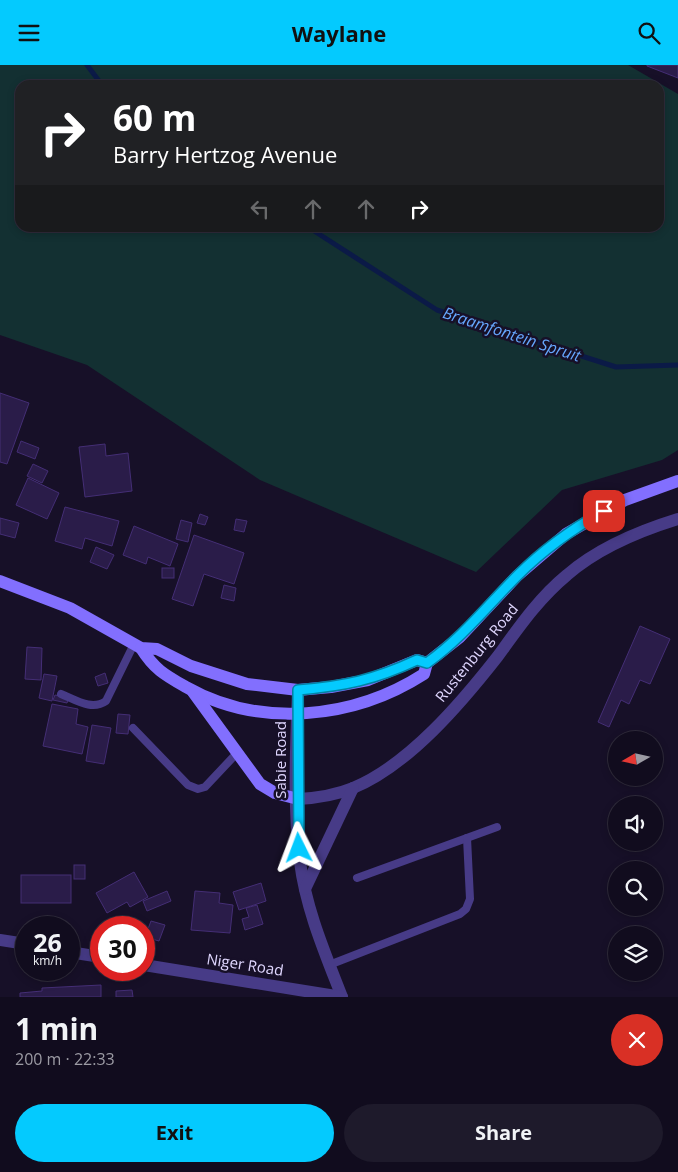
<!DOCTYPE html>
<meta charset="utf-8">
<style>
body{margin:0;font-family:"Open Sans",sans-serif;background:#1e1a2b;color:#f1f3f6;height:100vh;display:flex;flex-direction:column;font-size:19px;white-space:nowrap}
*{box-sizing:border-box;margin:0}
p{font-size:16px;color:#9c9ba4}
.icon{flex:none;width:28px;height:28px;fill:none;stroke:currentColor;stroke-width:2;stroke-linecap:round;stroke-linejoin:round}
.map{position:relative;height:932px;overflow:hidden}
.sheet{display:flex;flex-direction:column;background:#110c1e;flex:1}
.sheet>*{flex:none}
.banner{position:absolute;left:15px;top:15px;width:649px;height:152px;border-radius:15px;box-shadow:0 2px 8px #0003,0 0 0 1px #302c3c;background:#202124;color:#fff;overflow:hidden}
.needle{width:32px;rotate:261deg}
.fabs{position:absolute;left:608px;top:666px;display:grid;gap:10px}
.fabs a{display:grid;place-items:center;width:55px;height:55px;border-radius:50%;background:#110c1e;box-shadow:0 2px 8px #0003,0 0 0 1px #302c3c;font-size:25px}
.speed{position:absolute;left:15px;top:851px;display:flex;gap:10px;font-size:25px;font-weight:700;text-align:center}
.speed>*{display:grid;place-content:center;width:65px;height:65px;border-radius:50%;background:#110c1e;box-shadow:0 2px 8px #0003,0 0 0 1px #302c3c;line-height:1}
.speed small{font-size:12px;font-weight:400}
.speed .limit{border:8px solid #d22;background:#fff;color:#111}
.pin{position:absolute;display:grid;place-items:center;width:42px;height:42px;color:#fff;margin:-21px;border-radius:10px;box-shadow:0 2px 8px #0006}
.me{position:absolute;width:55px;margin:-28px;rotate:357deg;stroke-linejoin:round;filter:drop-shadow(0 0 4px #0008)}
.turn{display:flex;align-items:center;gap:18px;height:105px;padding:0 15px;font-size:22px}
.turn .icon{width:65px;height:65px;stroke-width:2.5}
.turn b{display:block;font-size:35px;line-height:42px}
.lanes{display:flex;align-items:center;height:48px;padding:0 15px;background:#0003;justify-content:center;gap:25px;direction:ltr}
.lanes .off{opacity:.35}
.round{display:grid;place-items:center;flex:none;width:52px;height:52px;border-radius:26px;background:#1e1a2b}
.overview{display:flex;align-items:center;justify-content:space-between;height:85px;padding:0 15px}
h1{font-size:30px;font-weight:700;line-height:38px}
.action{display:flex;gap:10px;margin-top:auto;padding:10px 15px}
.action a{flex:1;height:58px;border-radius:30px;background:#04cafe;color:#111;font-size:20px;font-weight:700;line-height:58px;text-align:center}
.action a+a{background:#1e1a2b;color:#f1f3f6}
header{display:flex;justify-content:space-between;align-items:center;height:65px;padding:0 15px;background:#04cafe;color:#111;font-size:22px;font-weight:700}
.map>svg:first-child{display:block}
</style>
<header><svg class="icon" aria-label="menu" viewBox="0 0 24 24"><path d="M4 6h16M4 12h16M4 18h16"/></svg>Waylane<svg class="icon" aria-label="search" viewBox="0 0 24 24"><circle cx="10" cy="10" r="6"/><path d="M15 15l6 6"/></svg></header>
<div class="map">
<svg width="678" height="932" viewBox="0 0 678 932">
<rect width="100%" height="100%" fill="#171028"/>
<path fill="#133032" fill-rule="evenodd" d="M 0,0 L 628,0 L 678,29 L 678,385 L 662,395 L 562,425 L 476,507 L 260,415 L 87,300 L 0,270 ZM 20,20 L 659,20 L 659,162 L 20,162 Z"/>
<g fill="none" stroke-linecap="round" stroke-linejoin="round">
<g stroke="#0b1a47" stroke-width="5">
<path d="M 87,0 L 102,20"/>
<path d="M 308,162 L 437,245 L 616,302 L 678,300"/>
</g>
</g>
<g fill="#2a1c49" stroke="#442e75">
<path d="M 678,0 L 678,13 L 647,1 L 647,0 Z"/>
<path d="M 0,328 L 29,338 L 7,399 L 0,397 Z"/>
<path d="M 21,376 L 39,383 L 35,394 L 17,387 Z"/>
<path d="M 105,379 L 106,391 L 128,388 L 132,426 L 85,432 L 79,382 Z"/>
<path d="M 33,399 L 48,406 L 42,418 L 27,411 Z"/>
<path d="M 28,413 L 59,428 L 47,454 L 16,440 Z"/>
<path d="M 65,442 L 119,456 L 112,481 L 85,473 L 82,484 L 55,476 Z"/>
<path d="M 200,449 L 208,452 L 205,460 L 197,458 Z"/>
<path d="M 0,453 L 19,458 L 15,473 L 0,469 Z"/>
<path d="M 236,454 L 247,456 L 244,467 L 234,465 Z"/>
<path d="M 181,455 L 192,458 L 188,477 L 176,474 Z"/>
<path d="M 134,461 L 178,479 L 170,501 L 148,492 L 146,499 L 123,490 Z"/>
<path d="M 194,470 L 244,488 L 234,519 L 204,509 L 193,541 L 172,534 Z"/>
<path d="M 96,482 L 114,490 L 107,504 L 90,497 Z"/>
<rect x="162" y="503" width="12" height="10"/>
<path d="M 224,520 L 236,523 L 234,536 L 221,533 Z"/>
<path d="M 640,561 L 670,574 L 650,619 L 640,615 L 629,639 L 621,635 L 609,662 L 598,657 Z"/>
<path d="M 27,582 L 42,583 L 41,615 L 25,614 Z"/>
<path d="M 105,608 L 108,618 L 98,621 L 95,612 Z"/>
<path d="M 44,609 L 57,611 L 52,636 L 39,633 Z"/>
<path d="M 55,630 L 69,633 L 67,638 L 53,635 Z"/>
<path d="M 52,639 L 78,644 L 76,659 L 88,662 L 82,689 L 43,681 Z"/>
<path d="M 118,649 L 130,650 L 128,669 L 116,668 Z"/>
<path d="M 92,660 L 111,663 L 104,699 L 86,696 Z"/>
<rect x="74" y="800" width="11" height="14"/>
<path d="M 134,807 L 148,832 L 130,842 L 127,837 L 107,848 L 96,828 Z"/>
<rect x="21" y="810" width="50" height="28"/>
<path d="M 261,818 L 266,836 L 239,845 L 233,827 Z"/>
<path d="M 167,826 L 171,836 L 147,846 L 143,836 Z"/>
<path d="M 195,826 L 220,828 L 219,838 L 233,840 L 230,868 L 191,865 Z"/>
<path d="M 257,840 L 263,859 L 245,865 L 242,854 L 249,852 L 246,843 Z"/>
<path d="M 151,856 L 165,860 L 159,876 L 145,872 Z"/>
<path d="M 101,920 L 101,932 L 20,932 L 20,928 L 42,926 L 42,923 Z"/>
<path d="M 132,925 L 133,932 L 116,932 L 116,926 Z"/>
</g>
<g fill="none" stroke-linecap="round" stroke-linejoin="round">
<g stroke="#473b87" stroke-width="8">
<path d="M 61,629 C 76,635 92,646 106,636 L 134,579"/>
<path d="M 133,663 L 188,720 L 198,724 L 205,722 L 237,688"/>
<path d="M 357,813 L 497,762"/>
<path d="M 329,900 L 460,849 L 466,844 L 470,834 L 467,773"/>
</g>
<g stroke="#473b87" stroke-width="12">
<path d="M 298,625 C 296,679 293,743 300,797 C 306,844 325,888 342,932"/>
<path d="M 298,734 C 317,733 336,730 353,723 C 409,700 462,637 498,591 C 519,562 539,533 567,510 C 598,483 639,466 678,454"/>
<path d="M 305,824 L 353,723"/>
<path d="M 0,875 L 26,879"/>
<path d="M 69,887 L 101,892"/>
<path d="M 144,900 L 342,932"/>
</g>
<g stroke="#826ffe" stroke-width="12">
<path d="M 0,516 L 70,543 L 141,583 L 157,584 L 191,601 L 247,619 L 298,625 L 331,622 L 368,615 L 417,595 L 427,598"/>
<path d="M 141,583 C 154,604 165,610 186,622 C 260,664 354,654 424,609 L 427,598 L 460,572 L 517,511 L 566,469 L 625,435 L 678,416"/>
<path d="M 193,627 L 260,719 L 275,728 L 298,734"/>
</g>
</g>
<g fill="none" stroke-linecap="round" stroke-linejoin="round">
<g stroke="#0383a5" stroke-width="12">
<path id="route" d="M 299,783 L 298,625 C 345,621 374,615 417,595 L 427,598 C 463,572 487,541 518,510 C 544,484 572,464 604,446"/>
</g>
<use href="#route" stroke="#04cafe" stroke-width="9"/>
</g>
<g text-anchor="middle" stroke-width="5" stroke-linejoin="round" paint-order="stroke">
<g font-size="15" fill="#e0d7ff" stroke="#171028">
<text transform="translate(477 588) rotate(-51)" y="5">Rustenburg Road</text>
<text transform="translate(281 695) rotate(-90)" y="5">Sabie Road</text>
<text transform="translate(245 900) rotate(9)" y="5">Niger Road</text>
</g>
<g font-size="16" font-style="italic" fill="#66a7fe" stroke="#171028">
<text transform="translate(512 269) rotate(18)" y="6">Braamfontein Spruit</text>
</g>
</g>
</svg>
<div class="fabs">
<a><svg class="needle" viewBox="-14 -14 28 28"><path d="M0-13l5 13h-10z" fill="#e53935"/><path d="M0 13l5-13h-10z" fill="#9c9ba4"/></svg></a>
<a><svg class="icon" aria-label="sound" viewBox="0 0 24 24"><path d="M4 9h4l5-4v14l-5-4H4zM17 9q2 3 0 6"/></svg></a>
<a><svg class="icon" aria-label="search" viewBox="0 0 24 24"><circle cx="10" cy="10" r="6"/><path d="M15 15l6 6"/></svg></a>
<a><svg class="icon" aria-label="layers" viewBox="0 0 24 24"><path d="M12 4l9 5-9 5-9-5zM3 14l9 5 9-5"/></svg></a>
</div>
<div class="speed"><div>26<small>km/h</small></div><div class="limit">30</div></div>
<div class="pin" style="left:604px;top:446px;background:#d93025"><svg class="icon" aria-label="arrive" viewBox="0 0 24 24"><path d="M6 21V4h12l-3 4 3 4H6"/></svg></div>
<svg class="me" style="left:299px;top:783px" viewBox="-20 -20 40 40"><path d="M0-17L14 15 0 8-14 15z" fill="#04cafe" stroke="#fff" stroke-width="4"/></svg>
<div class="banner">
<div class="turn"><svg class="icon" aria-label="right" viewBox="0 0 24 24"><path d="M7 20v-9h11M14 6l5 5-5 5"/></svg><div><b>60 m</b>Barry Hertzog Avenue</div></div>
<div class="lanes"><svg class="icon off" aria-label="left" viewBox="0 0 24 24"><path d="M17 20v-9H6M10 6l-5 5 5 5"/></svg><svg class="icon off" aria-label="ahead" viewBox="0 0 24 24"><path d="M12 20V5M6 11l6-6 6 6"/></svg><svg class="icon off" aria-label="ahead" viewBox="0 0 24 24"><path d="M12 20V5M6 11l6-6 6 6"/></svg><svg class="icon" aria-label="right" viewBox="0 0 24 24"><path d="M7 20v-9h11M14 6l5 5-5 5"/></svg></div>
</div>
</div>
<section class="sheet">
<div class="overview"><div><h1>1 min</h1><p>200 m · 22:33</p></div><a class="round" style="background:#d93025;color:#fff"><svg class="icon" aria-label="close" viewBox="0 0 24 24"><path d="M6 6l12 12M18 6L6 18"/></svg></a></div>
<div class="action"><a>Exit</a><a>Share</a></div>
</section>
